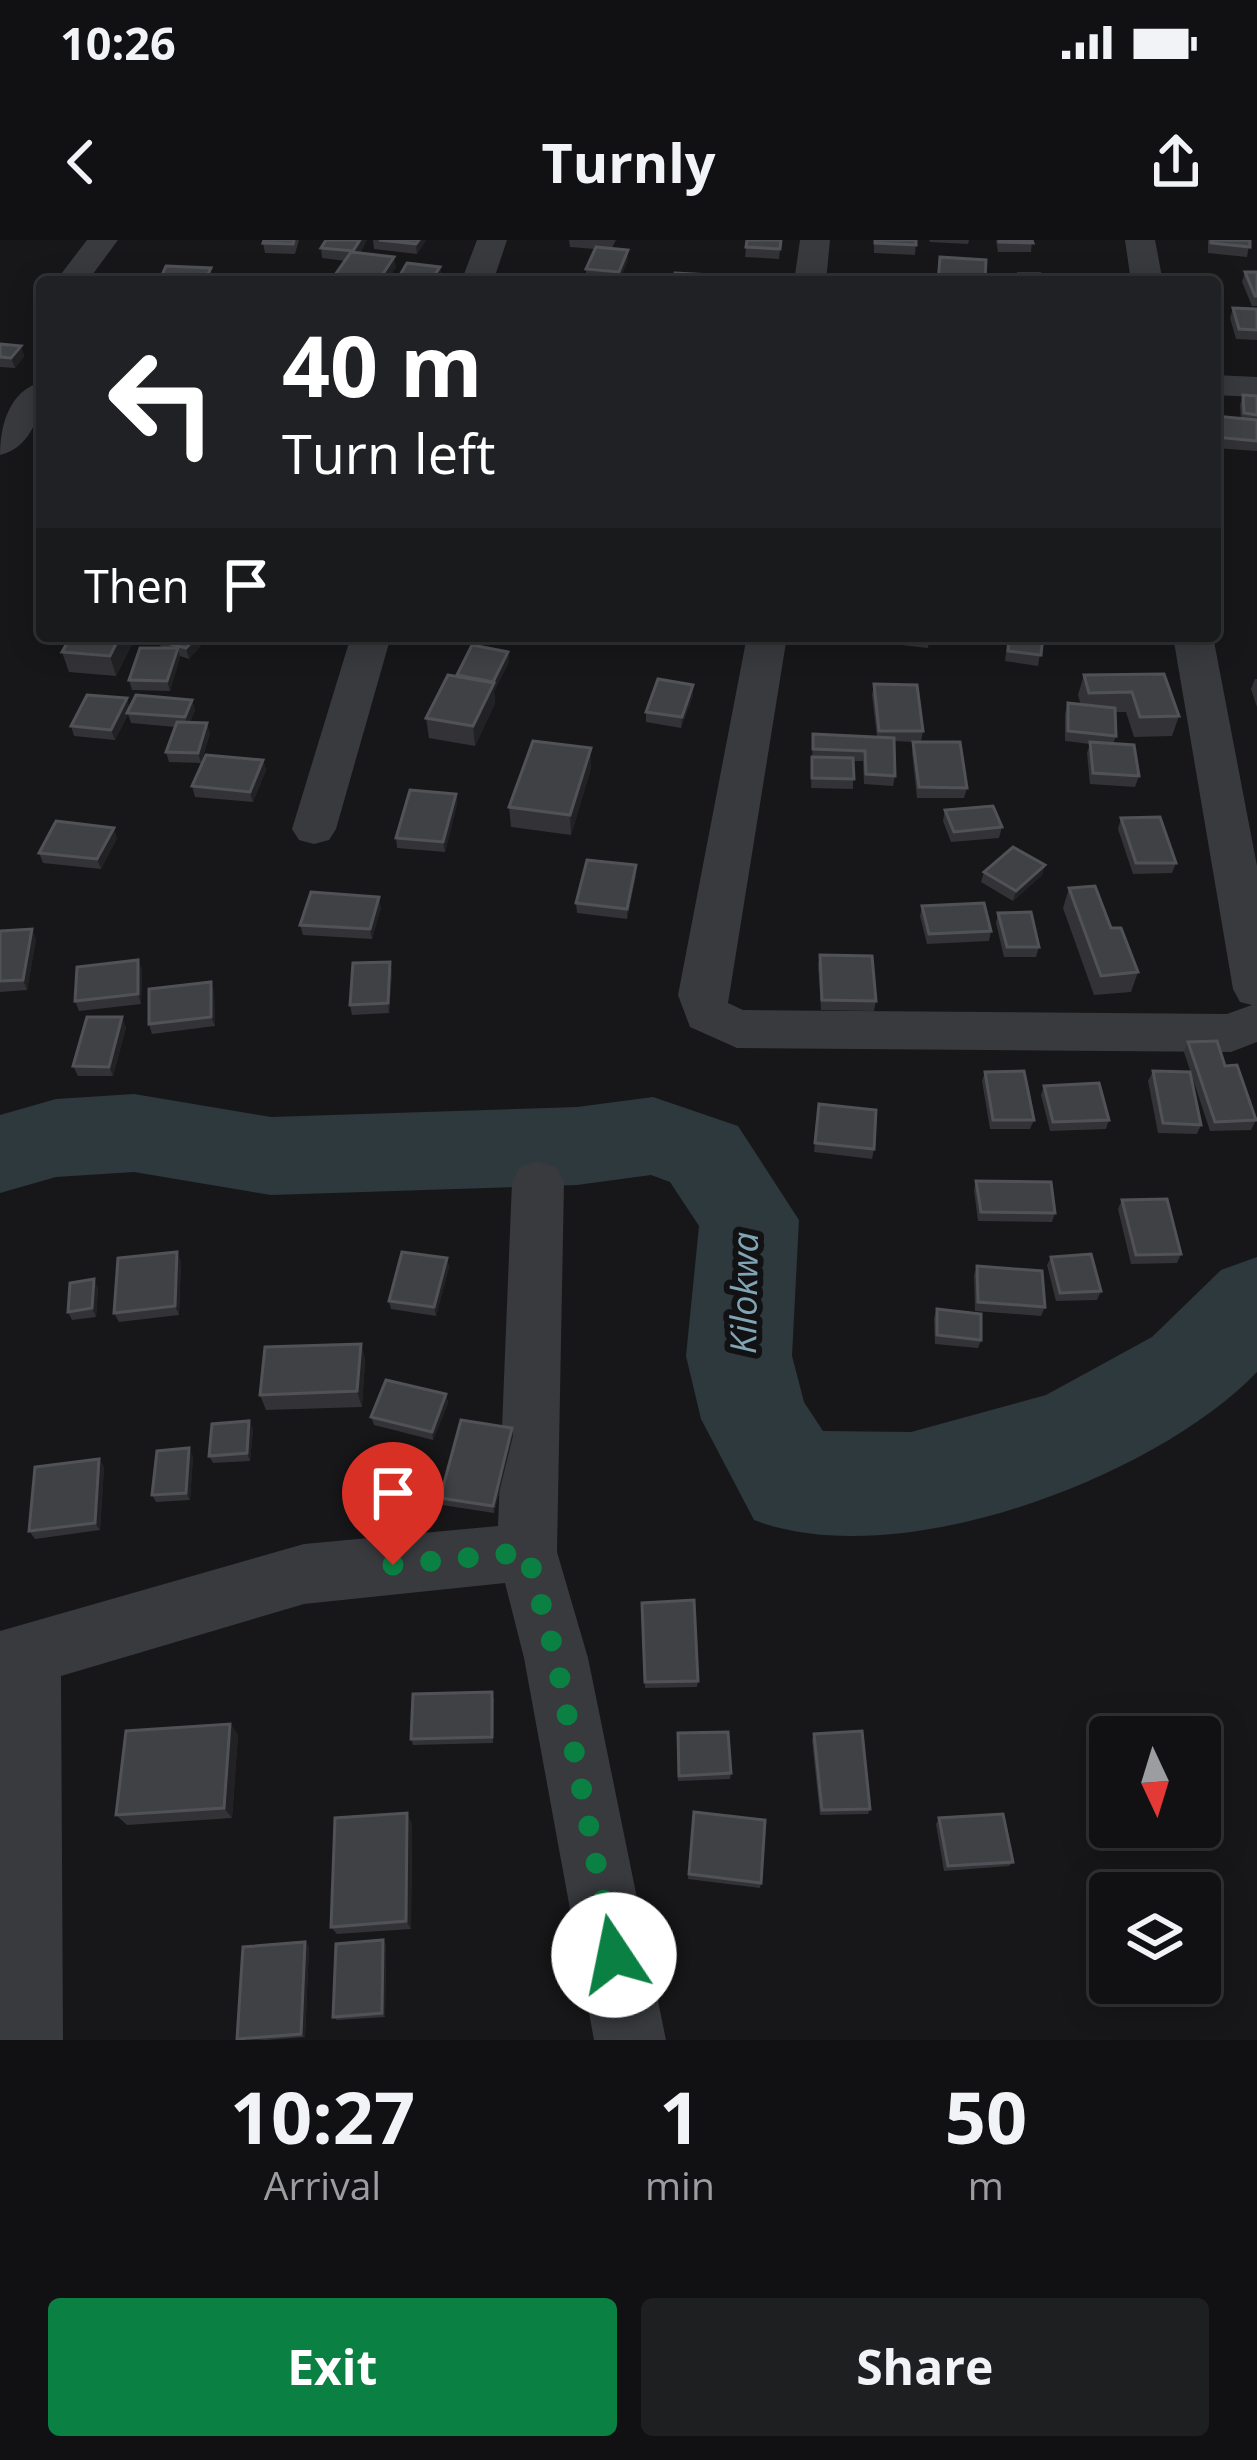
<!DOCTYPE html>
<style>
body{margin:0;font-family:"Open Sans",sans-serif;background:#1e1f21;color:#f1f3f6;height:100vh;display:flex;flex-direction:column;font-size:45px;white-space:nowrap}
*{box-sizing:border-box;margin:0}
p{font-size:39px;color:#9c9da0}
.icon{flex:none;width:66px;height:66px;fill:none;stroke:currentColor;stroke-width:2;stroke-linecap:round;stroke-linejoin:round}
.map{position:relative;height:1800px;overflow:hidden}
.sheet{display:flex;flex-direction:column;background:#111113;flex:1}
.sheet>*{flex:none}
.top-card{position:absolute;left:36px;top:36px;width:1185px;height:366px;border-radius:12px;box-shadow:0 6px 30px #0003,0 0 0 3px #303133;background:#202124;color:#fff;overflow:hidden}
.needle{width:78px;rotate:176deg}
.buttons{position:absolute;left:1089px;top:1476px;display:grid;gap:24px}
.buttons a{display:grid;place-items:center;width:132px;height:132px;border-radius:12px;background:#111113;box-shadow:0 6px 30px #0003,0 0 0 3px #303133;font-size:60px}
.pin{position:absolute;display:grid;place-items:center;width:102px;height:102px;color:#fff;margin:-123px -51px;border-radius:50% 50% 50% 0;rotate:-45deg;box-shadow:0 0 12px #0007}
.pin .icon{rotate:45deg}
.me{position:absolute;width:132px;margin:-66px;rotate:349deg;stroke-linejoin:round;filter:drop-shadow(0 0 9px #0008)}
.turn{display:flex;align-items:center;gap:42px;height:252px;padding:0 48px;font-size:54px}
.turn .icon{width:156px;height:156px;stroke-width:2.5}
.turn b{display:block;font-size:84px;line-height:102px}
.then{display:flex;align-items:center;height:114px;padding:0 48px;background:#0003;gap:24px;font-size:45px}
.eta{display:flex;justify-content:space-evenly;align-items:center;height:204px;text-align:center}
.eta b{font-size:72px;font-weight:700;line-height:84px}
.cta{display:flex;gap:24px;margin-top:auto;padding:24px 48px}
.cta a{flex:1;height:138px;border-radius:12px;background:#0b8043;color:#fff;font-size:48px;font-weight:700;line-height:138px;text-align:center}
.cta a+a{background:#1e1f21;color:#f1f3f6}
.status{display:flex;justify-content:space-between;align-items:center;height:84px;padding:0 60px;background:#111113;direction:ltr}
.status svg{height:33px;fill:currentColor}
header{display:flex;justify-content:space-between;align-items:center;height:156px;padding:0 48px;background:#111113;font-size:54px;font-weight:700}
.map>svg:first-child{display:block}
</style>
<div class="status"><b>10:26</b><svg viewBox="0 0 49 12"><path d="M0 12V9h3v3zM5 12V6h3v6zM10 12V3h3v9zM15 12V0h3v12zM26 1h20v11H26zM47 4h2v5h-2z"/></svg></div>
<header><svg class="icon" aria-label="back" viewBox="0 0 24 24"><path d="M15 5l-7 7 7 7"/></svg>Turnly<svg class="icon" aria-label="share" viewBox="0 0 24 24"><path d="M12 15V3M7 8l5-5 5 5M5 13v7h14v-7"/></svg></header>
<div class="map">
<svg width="1257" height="1800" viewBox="0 0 1257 1800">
<rect width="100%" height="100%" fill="#171719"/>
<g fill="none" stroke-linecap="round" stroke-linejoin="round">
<path fill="#2d393d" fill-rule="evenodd" d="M 134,854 L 271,877 L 577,867 L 653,857 L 738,886 L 799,980 L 792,1116 L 804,1162 L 823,1191 L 911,1192 L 1046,1155 L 1152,1097 L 1221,1030 L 1257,1017 L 1257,1132 C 1154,1239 897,1335 754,1280 L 701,1179 L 686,1116 L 699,986 L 670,942 L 651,935 L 577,945 L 271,955 L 134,932 L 56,937 L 0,953 L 0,875 L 56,859 Z"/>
<g fill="#383a3e" fill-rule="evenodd">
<path d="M 87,0 L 118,0 L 87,42 L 55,42 Z"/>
<path d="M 477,0 L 507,0 L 493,42 L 461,42 Z"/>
<path d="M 800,0 L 830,0 L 826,42 L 794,42 Z"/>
<path d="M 1125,0 L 1155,0 L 1163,42 L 1131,42 Z"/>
<path d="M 1215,135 L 1257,137 L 1257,157 L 1215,155 Z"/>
<path d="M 42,142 C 42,171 33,207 0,215 C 0,186 9,150 42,142 Z"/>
<path d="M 351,396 L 391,396 L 336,589 L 329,600 L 314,604 L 299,600 L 292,589 Z"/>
<path d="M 747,396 L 787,396 L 728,763 L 743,770 L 1227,774 L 1252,765 L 1240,762 L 1233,749 L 1173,396 L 1213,396 L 1257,626 L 1257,802 L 1231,812 L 737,808 L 690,787 L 678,755 Z"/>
<path d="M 538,921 L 556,927 L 564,942 L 557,1312 L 588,1418 L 666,1800 L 594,1800 L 524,1418 L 505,1343 L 304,1364 L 61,1436 L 63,1800 L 0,1800 L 0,1391 L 304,1304 L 498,1286 L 512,942 L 520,927 Z"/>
</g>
</g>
<g fill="#333337">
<path d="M 299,0 L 295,14 L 265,13 L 263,3 Z"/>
<path d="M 326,0 L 367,0 L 360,13 L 396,27 L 389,37 L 400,39 L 400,35 L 440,27 L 441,37 L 438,42 L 336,42 L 335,35 L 346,21 L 322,18 L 321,8 Z"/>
<path d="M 373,0 L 426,0 L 417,14 L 374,9 Z"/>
<path d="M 569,0 L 616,0 L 612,8 L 628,20 L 619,42 L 586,39 L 586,29 L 595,9 L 570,7 Z"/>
<path d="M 747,0 L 781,0 L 779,19 L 745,17 Z"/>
<path d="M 874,0 L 916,0 L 915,15 L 874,13 Z"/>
<path d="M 929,0 L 969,0 L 968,4 L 930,2 Z"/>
<path d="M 996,0 L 1032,0 L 1031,12 L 998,12 Z"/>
<path d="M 1208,0 L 1250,0 L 1247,17 L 1208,13 Z"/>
<path d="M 1245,32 L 1257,32 L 1257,66 L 1252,66 L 1242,42 Z"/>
<path d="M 1233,68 L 1257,69 L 1257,100 L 1236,99 L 1230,78 Z"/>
<path d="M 0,104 L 21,106 L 24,116 L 15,128 L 0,127 Z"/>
<path d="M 1243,155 L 1257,156 L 1257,211 L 1215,208 L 1215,176 L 1241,179 L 1240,165 Z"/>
<path d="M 136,396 L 116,436 L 69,432 L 62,412 Z"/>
<path d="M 164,396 L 209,396 L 189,419 L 180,416 L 170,451 L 132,450 L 129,440 L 161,408 L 159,401 Z"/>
<path d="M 442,396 L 484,396 L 481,402 Z"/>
<path d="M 885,396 L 930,396 L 928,408 L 884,403 Z"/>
<path d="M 1008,396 L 1043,396 L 1038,426 L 1005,421 Z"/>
<path d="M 508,412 L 509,422 L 494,451 L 495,463 L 475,506 L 429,498 L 426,478 L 457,437 Z"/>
<path d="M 1164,434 L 1179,476 L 1172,496 L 1134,497 L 1126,472 L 1115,472 L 1116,496 L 1113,504 L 1139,536 L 1135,547 L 1090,544 L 1087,513 L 1090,504 L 1065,501 L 1065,474 L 1068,463 L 1081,465 L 1078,455 L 1084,435 Z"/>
<path d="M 1255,439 L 1257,439 L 1257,467 L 1251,449 Z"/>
<path d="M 874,444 L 923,491 L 921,502 L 967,548 L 964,558 L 917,558 L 912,512 L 913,502 L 894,501 L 895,536 L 893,546 L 864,544 L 863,521 L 853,521 L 853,549 L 811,548 L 813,494 L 877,497 L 872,455 Z"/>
<path d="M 693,455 L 681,488 L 646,482 L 646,472 Z"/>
<path d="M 192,460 L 195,470 L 190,482 L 210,493 L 201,523 L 169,522 L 166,512 L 175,487 L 131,483 L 128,474 L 115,500 L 74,496 L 71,486 L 130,467 Z"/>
<path d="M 591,508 L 591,528 L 571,595 L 511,587 L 509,567 Z"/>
<path d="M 263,520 L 266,530 L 253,562 L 195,557 L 192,546 Z"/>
<path d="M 456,554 L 457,564 L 445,612 L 397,608 L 396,598 Z"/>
<path d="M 945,570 L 1002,587 L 999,598 L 951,602 L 943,581 Z"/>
<path d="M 1121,578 L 1176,623 L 1172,633 L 1133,634 L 1118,589 Z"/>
<path d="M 117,598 L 101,629 L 43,623 L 39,613 Z"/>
<path d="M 1045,625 L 1042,635 L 1013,661 L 981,642 L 984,632 Z"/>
<path d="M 636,635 L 627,679 L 577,673 L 576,663 Z"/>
<path d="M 1069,648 L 1111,688 L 1138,732 L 1131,752 L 1094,755 L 1063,668 Z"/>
<path d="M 922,666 L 991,691 L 989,701 L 927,704 L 920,676 Z"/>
<path d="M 381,667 L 372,699 L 303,695 L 300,685 Z"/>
<path d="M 998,673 L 1039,707 L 1036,717 L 1004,717 L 996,683 Z"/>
<path d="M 0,691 L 36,699 L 27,750 L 0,752 Z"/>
<path d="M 820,715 L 876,761 L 874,771 L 821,770 L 818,725 Z"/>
<path d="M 138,720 L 142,730 L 141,764 L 79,771 L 75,761 Z"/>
<path d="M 390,722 L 392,732 L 389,773 L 352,775 L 350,765 Z"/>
<path d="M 211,742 L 214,752 L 215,786 L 152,794 L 149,784 Z"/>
<path d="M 126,787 L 113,836 L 78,836 L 73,826 Z"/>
<path d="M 1188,802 L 1225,826 L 1256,880 L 1251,890 L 1210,891 L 1184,812 Z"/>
<path d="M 1153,831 L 1201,885 L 1197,894 L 1158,893 L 1148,841 Z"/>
<path d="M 985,832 L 1034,880 L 1030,889 L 990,889 L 982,841 Z"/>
<path d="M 1044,846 L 1109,880 L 1106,889 L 1050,891 L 1041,855 Z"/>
<path d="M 819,864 L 874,909 L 872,919 L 814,912 Z"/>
<path d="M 976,941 L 1055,973 L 1052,982 L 978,981 L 974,950 Z"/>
<path d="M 1122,960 L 1181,1014 L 1177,1023 L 1131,1024 L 1118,969 Z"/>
<path d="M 1051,1017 L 1101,1051 L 1097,1060 L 1056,1061 L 1047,1025 Z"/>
<path d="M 447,1018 L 449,1027 L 436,1076 L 391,1069 L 389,1061 Z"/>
<path d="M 181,1021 L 179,1075 L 119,1082 L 114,1073 Z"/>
<path d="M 977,1026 L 1045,1067 L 1041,1076 L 975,1071 L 974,1035 Z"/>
<path d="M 98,1048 L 96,1077 L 72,1080 L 68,1072 Z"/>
<path d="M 937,1069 L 981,1100 L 978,1108 L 935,1104 L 934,1078 Z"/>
<path d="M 361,1104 L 365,1120 L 362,1167 L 266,1170 L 260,1155 Z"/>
<path d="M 446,1154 L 448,1163 L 433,1200 L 374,1185 L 371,1177 Z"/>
<path d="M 249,1181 L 253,1189 L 250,1221 L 213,1223 L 209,1216 Z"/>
<path d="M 513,1196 L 494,1273 L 442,1265 L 440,1258 Z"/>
<path d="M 193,1216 L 190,1260 L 156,1262 L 152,1255 Z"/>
<path d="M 99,1219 L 104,1227 L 100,1290 L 35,1299 L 29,1291 Z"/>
<path d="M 642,1363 L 698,1441 L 697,1447 L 645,1448 Z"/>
<path d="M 494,1458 L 493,1503 L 413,1505 L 411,1499 Z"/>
<path d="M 230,1484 L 238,1495 L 232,1578 L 127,1585 L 116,1575 Z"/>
<path d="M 814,1494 L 870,1569 L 868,1574 L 820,1575 L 812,1500 Z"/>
<path d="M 677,1499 L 731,1533 L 730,1539 L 678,1541 Z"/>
<path d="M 694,1572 L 761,1643 L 760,1648 L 688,1639 Z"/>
<path d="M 939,1578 L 1013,1622 L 1009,1626 L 944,1631 L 936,1584 Z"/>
<path d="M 412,1583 L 411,1689 L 337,1694 L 331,1687 Z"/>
<path d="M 386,1704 L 385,1777 L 337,1780 L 333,1777 Z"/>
<path d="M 309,1706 L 305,1797 L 266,1800 L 237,1799 Z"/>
</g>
<g fill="#222225">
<path d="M 360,0 L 367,0 L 355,21 L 353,11 Z"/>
<path d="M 419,0 L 426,0 L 417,14 L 416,4 Z"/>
<path d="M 628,10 L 628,20 L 619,42 L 619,32 Z"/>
<path d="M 394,17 L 396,27 L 386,42 L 380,42 Z"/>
<path d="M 440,27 L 441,37 L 438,42 L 433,42 L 432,39 Z"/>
<path d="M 211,28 L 213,38 L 211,42 L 204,42 Z"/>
<path d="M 21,106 L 24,116 L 15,128 L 11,118 Z"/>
<path d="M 120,396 L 136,396 L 116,436 L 110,416 Z"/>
<path d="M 197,396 L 209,396 L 189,419 L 186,408 Z"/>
<path d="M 178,408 L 180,419 L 170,451 L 167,441 Z"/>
<path d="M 508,412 L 509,422 L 494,451 L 495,463 L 475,506 L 473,486 Z"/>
<path d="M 693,445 L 693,455 L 681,488 L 682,477 Z"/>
<path d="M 127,458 L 130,469 L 115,500 L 111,490 Z"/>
<path d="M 192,460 L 195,470 L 188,488 L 185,477 Z"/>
<path d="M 207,483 L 210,493 L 201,523 L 198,513 Z"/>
<path d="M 591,508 L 591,528 L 571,595 L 570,575 Z"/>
<path d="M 263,520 L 266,530 L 253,562 L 250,552 Z"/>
<path d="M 456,554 L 457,564 L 445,612 L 443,602 Z"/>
<path d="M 114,588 L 117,598 L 101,629 L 97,619 Z"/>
<path d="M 636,625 L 636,635 L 627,679 L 627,669 Z"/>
<path d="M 1045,625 L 1042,635 L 1013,661 L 1016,651 Z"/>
<path d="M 379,657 L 381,667 L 372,699 L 370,689 Z"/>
<path d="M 32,689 L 36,699 L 27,750 L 23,740 Z"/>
<path d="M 138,720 L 142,730 L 141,764 L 138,754 Z"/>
<path d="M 390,722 L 392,732 L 389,773 L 388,763 Z"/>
<path d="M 211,742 L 214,752 L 215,786 L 211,777 Z"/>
<path d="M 122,777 L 126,787 L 113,836 L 109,827 Z"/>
<path d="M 177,1012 L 181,1021 L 179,1075 L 175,1066 Z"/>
<path d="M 447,1018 L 449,1027 L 436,1076 L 434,1067 Z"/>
<path d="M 94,1039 L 98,1048 L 96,1077 L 92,1068 Z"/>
<path d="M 361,1104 L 365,1120 L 362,1167 L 357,1151 Z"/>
<path d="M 446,1154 L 448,1163 L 433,1200 L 432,1192 Z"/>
<path d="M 249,1181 L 253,1189 L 250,1221 L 247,1213 Z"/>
<path d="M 512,1188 L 513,1196 L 494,1273 L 493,1266 Z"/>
<path d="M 189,1208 L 193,1216 L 190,1260 L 186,1253 Z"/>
<path d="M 99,1219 L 104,1227 L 100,1290 L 95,1283 Z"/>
<path d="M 230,1484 L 238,1495 L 232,1578 L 224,1568 Z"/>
<path d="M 407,1573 L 412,1583 L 411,1689 L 406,1681 Z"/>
<path d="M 383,1700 L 386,1704 L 385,1777 L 382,1773 Z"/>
<path d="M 305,1702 L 309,1706 L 305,1797 L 301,1794 Z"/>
</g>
<g fill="#404145" stroke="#505257" stroke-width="3">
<path d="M 264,0 L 294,0 L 293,4 L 263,3 Z"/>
<path d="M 326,0 L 360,0 L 353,11 L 321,8 Z"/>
<path d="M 379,0 L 419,0 L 416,4 Z"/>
<path d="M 747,0 L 781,0 L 780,9 L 746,7 Z"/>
<path d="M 875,0 L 916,0 L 916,5 L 875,3 Z"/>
<path d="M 999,0 L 1032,0 L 1033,3 L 999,2 Z"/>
<path d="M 1211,0 L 1250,0 L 1250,7 L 1211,3 Z"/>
<path d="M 596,7 L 628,10 L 619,32 L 586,29 Z"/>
<path d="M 351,12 L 394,17 L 379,40 L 365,39 L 358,42 L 342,42 L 346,37 L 335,35 Z"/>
<path d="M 940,17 L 986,20 L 985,42 L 938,42 Z"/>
<path d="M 407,23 L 440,27 L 432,39 L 400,35 Z"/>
<path d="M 166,26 L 211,28 L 204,42 L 159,42 Z"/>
<path d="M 1245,32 L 1257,32 L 1257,56 L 1255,56 Z"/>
<path d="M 675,33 L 730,36 L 730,42 L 674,42 Z"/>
<path d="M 1019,34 L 1040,34 L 1043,42 L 1022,42 Z"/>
<path d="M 388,37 L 419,41 L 383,42 Z"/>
<path d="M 1233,68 L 1257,69 L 1257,90 L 1239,89 Z"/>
<path d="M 0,104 L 21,106 L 11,118 L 0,117 Z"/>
<path d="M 1243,155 L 1257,156 L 1257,175 L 1244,173 Z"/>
<path d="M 1215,176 L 1257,180 L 1257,201 L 1215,197 Z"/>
<path d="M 71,396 L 120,396 L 110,416 L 62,412 Z"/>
<path d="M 164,396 L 197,396 L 186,408 L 159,401 Z"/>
<path d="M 1009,396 L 1043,396 L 1041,415 L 1008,411 Z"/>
<path d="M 472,405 L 508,412 L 493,442 L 457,435 Z"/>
<path d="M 140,408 L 178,408 L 167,441 L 129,440 Z"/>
<path d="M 1164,434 L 1179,476 L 1140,477 L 1132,452 L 1089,453 L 1084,435 Z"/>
<path d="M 448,435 L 494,443 L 473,486 L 426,478 Z"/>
<path d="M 658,439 L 693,445 L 682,477 L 646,472 Z"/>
<path d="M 874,444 L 917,445 L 923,491 L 879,491 Z"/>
<path d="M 87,455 L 127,458 L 111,490 L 71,486 Z"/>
<path d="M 136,455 L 192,460 L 185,477 L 127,473 Z"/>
<path d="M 1068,463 L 1115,468 L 1116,496 L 1068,491 Z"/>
<path d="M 177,482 L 207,483 L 198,513 L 166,512 Z"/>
<path d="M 813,494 L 894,498 L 895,536 L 866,534 L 865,511 L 813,509 Z"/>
<path d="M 533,501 L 591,508 L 570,575 L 509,567 Z"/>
<path d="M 913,502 L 960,502 L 967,548 L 919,547 Z"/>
<path d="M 1090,502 L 1134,505 L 1139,536 L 1093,533 Z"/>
<path d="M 206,515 L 263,520 L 250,552 L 192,546 Z"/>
<path d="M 812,517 L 853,518 L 854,539 L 812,538 Z"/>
<path d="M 410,550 L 456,554 L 443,602 L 396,598 Z"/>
<path d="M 993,566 L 1002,587 L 954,592 L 945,570 Z"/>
<path d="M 1160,577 L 1176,623 L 1136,623 L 1121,578 Z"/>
<path d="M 56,581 L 114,588 L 97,619 L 39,613 Z"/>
<path d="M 1013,607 L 1045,625 L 1016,651 L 984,632 Z"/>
<path d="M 587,620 L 636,625 L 627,669 L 576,663 Z"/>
<path d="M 1095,646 L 1111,688 L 1121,688 L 1138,732 L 1101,736 L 1069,648 Z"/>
<path d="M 311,652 L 379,657 L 370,689 L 300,685 Z"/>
<path d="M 984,663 L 991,691 L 929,694 L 922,666 Z"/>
<path d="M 1031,672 L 1039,707 L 1007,707 L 998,673 Z"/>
<path d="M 32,689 L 23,740 L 0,741 L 0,691 Z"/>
<path d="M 820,715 L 872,716 L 876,761 L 822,760 Z"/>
<path d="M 138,720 L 138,754 L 75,761 L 77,727 Z"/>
<path d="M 390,722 L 388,763 L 350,765 L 353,723 Z"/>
<path d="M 211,742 L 211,777 L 149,784 L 149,749 Z"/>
<path d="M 87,777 L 122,777 L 109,827 L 73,826 Z"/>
<path d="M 1217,801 L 1225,826 L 1237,825 L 1256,880 L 1215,882 L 1188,802 Z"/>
<path d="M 1024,831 L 1034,880 L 993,880 L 985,832 Z"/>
<path d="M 1153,831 L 1190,832 L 1201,885 L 1163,883 Z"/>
<path d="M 1099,843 L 1109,880 L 1053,882 L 1044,846 Z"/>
<path d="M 819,864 L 876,870 L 874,909 L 815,903 Z"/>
<path d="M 976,941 L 1051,942 L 1055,973 L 981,972 Z"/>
<path d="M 1167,959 L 1181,1014 L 1136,1015 L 1122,960 Z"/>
<path d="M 177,1012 L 175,1066 L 114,1073 L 118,1018 Z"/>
<path d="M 402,1012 L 447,1018 L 434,1067 L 389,1061 Z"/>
<path d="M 1091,1014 L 1101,1051 L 1060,1053 L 1051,1017 Z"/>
<path d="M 977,1026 L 1042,1031 L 1045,1067 L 978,1062 Z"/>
<path d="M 94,1039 L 92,1068 L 68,1072 L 70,1043 Z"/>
<path d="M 937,1069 L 981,1074 L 981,1100 L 937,1095 Z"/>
<path d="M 361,1104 L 357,1151 L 260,1155 L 265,1107 Z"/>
<path d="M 386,1140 L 446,1154 L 432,1192 L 371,1177 Z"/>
<path d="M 461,1180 L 512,1188 L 493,1266 L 440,1258 Z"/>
<path d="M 249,1181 L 247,1213 L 209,1216 L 212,1184 Z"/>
<path d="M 189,1208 L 186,1253 L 152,1255 L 157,1211 Z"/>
<path d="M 99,1219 L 95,1283 L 29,1291 L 35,1227 Z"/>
<path d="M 694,1360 L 698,1441 L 645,1442 L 642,1363 Z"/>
<path d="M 492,1452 L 492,1497 L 411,1499 L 413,1454 Z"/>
<path d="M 230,1484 L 224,1568 L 116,1575 L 126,1491 Z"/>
<path d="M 862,1491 L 870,1569 L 822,1570 L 814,1494 Z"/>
<path d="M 728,1492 L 731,1533 L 679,1536 L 678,1493 Z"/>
<path d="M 694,1572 L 765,1580 L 761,1643 L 689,1634 Z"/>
<path d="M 407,1573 L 406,1681 L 331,1687 L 335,1578 Z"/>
<path d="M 1003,1574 L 1013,1622 L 948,1626 L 939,1578 Z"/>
<path d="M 383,1700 L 382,1773 L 333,1777 L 336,1704 Z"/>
<path d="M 305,1702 L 301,1794 L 237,1799 L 243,1707 Z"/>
</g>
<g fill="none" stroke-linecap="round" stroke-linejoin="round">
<path stroke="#0b8043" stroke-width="21" stroke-dasharray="0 37.8" d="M 393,1325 L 527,1312 L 556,1418 L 614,1715"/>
</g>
<g text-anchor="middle" stroke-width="12" stroke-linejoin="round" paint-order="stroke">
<g font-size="36" font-style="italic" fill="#80a5b4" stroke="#121214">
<text transform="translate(744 1053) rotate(-89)" y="13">Kilokwa</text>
</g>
</g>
</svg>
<div class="buttons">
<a><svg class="needle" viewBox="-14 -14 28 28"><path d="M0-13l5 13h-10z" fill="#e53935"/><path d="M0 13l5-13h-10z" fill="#9c9da0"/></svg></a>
<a><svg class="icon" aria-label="layers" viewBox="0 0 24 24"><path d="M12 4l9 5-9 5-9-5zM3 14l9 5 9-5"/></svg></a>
</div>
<div class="pin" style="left:393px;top:1325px;background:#d93025"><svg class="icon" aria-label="arrive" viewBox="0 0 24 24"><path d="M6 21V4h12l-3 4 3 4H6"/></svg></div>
<svg class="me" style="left:614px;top:1715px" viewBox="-20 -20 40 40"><circle r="19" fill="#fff"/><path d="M0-13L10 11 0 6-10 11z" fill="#0b8043"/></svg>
<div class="top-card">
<div class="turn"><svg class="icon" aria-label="left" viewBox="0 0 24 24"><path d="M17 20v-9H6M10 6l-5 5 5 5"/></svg><div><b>40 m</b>Turn left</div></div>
<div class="then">Then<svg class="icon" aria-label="arrive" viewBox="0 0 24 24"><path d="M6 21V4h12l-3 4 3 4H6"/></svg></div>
</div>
</div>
<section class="sheet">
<div class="eta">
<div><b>10:27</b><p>Arrival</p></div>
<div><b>1</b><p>min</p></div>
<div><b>50</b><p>m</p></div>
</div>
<div class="cta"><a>Exit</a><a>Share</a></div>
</section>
